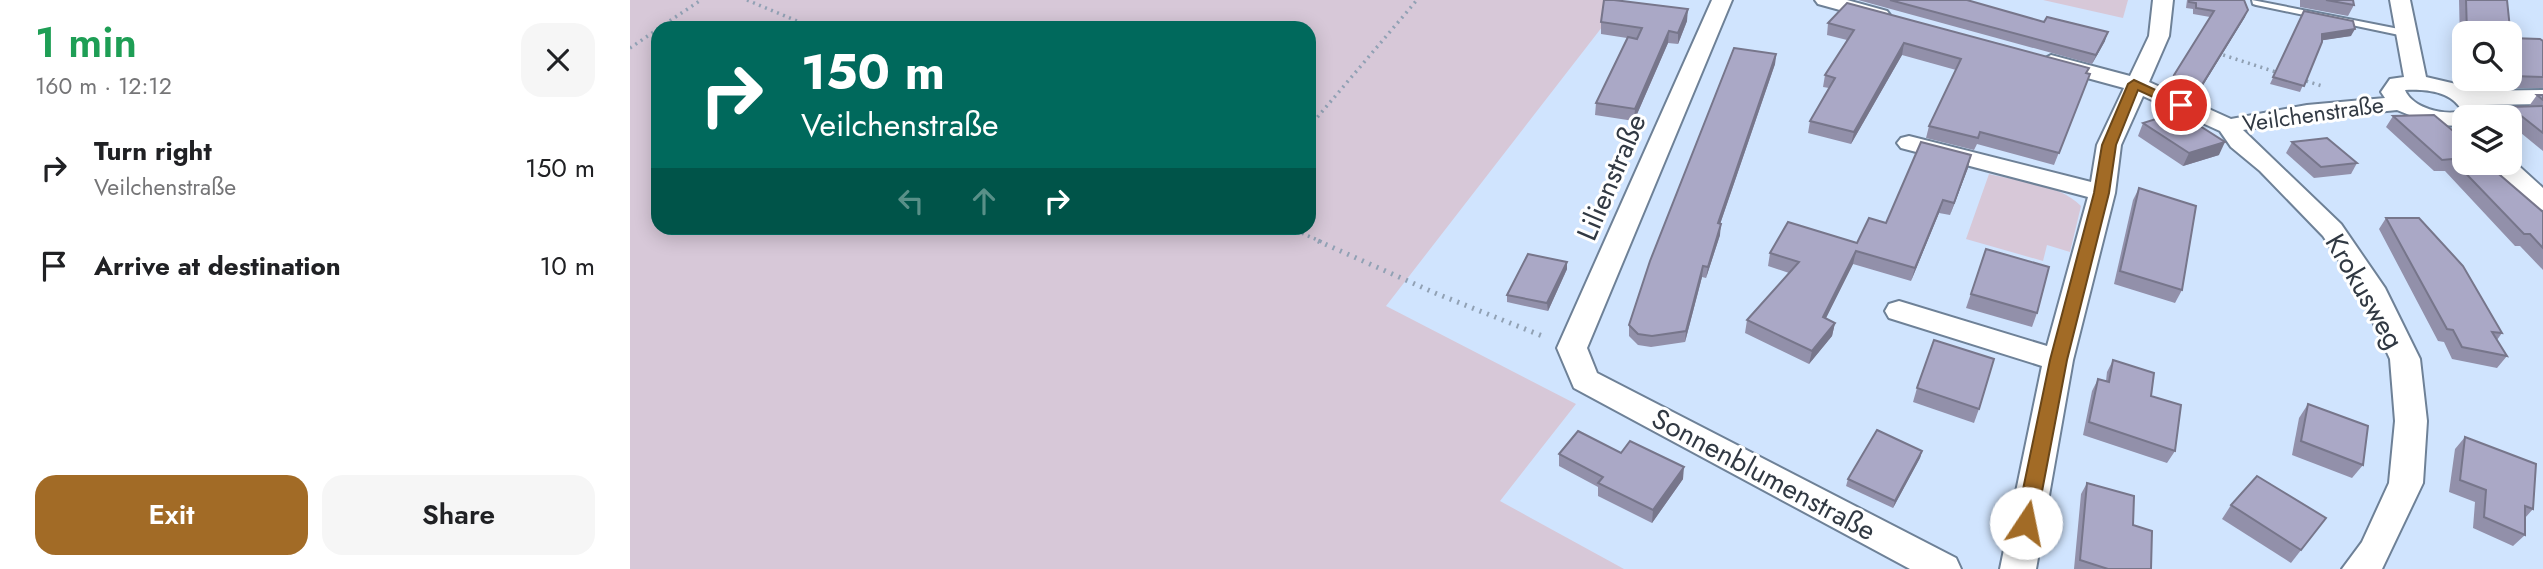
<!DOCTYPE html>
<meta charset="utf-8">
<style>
body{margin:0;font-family:Jost,sans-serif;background:#f6f6f6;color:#202124;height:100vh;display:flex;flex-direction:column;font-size:26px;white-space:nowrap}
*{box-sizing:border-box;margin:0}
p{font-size:23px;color:#757577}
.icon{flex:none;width:38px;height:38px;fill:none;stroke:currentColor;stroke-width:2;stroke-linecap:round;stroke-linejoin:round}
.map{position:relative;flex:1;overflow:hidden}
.details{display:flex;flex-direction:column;background:#fff;width:630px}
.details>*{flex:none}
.banner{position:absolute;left:21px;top:21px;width:665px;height:214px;border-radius:21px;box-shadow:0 4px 18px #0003;background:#00695c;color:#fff;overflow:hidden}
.buttons{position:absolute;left:1822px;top:21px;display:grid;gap:14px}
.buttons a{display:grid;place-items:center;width:70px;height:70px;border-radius:14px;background:#fff;box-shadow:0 4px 18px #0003;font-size:35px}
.pin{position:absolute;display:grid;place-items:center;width:60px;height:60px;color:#fff;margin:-30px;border:4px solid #fff;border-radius:50%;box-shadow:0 2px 7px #0007}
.me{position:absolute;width:77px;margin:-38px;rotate:11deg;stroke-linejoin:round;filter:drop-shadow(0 0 5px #0008)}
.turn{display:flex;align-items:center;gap:24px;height:147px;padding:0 35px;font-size:32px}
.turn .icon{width:91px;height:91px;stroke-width:2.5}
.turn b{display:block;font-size:49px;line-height:60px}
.lanes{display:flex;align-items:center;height:66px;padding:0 35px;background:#0003;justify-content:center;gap:35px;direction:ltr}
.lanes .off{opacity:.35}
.round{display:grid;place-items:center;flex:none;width:74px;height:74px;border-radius:21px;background:#f6f6f6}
.head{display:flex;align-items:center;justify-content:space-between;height:119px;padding:0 35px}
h1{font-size:42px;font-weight:600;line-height:52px;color:#1e9e55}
.cta{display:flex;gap:14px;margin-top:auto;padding:14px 35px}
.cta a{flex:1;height:80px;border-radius:21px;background:#a26b26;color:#fff;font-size:28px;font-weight:600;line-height:80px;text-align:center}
.cta a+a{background:#f6f6f6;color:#202124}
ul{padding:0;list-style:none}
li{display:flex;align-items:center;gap:21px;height:98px;padding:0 35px}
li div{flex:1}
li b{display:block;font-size:26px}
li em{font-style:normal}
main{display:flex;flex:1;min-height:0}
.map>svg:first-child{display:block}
</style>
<main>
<section class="details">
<div class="head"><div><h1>1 min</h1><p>160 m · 12:12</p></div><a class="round"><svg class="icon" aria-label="close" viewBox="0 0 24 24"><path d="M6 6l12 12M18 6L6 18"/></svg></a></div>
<ul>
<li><svg class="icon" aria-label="right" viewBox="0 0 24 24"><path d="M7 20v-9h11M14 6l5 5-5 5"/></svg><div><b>Turn right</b><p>Veilchenstraße</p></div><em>150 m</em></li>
<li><svg class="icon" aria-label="arrive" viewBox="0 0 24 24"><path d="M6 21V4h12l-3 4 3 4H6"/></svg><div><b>Arrive at destination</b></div><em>10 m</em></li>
</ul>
<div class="cta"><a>Exit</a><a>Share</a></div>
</section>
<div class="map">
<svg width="1913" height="569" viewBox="0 0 1913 569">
<rect width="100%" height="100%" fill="#d0e4fe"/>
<g fill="#d7c8d8" fill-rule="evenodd">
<path d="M 0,0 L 993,0 L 756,306 L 946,404 L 870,501 L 994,569 L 0,569 ZM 28,28 L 679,28 L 679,228 L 28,228 Z"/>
<path d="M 1413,0 L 1498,0 L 1493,18 Z"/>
<path d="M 1359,174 C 1387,181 1430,184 1451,206 L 1440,252 L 1417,245 L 1413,261 L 1336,239 Z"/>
</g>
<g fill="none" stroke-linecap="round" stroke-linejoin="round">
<g stroke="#6e8197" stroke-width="4">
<path id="lane" d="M 1622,0 L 1774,30 L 1779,33 L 1774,36 L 1626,5 L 1623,4 Z"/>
</g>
<g stroke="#6e8197" stroke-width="4">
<g id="street">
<path d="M 1082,0 L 1102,0 L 957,348 L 967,373 L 1326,558 L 1331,569 L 1280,569 L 944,388 L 927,348 Z"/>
<path d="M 1185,0 L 1217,0 L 1257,11 L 1260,15 L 1250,21 L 1188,4 Z"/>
<path d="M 1523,0 L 1543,0 L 1539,36 L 1519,82 L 1601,119 L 1677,105 L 1755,98 L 1751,92 L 1760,79 L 1774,77 L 1760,0 L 1780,0 L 1796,77 L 1826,84 L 1839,91 L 1913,90 L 1913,104 L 1853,105 L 1856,113 L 1853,117 L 1834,117 L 1834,126 L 1804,125 L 1767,110 L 1677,119 L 1613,130 L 1711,224 L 1755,288 L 1790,359 L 1797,421 L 1793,483 L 1752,569 L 1712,569 L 1732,542 L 1759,483 L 1765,421 L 1760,359 L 1728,289 L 1693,236 L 1630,171 L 1601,147 L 1590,131 L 1513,96 L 1491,145 L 1485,193 L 1443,360 L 1406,569 L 1370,569 L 1412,366 L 1259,318 L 1255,311 L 1259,304 L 1269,301 L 1417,346 L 1458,197 L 1271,148 L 1267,143 L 1271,138 L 1279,136 L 1461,182 L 1467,145 L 1494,88 L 1413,66 L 1410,61 L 1421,55 L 1500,76 L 1519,36 ZM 1775,90 C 1795,89 1822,91 1832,111 C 1814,116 1782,108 1775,90 Z"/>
<path d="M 1880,158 L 1913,188 L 1913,210 L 1904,208 L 1859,163 L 1880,163 Z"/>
</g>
</g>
<g stroke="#91a1b4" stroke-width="3.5" stroke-dasharray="2 4.5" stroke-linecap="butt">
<path d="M 117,0 L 184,28"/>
<path d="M 29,28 L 71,0"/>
<path d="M 0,48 L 28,29"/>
<path d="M 1587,53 L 1649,73"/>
<path d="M 1670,79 L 1692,86"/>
<path d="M 679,127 L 787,0"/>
<path d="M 660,228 L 692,242"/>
</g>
<path stroke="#91a1b4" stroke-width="5" stroke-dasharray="2 6" stroke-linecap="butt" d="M 688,241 L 805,293 L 915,337"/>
<use href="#lane" fill="#fff" fill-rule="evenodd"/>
<use href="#street" fill="#fff" fill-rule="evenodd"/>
</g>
<g fill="#9290aa">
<path d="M 1228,0 L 1337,0 L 1475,41 L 1462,64 Z"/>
<path d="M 1557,0 L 1614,0 L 1615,17 L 1567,95 L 1541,82 L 1544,75 L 1580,17 L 1563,14 L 1563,9 L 1556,8 Z"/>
<path d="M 1670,0 L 1723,0 L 1724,5 L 1718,16 L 1670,7 Z"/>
<path d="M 1829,0 L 1877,0 L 1881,38 L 1913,41 L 1913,88 L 1874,88 L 1862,79 L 1880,79 L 1880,33 L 1834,33 L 1834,57 L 1825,51 L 1830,42 Z"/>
<path d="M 1674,11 L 1721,36 L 1692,40 L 1670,92 L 1640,84 Z"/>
<path d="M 1057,21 L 1048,44 L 1038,43 L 1004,121 L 965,115 L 966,103 L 997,38 L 971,34 L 971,22 Z"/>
<path d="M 1198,23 L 1457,73 L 1460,74 L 1424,165 L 1347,144 L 1344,150 L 1296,138 L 1299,126 L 1326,70 L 1272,55 L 1221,144 L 1178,133 L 1180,121 L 1199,88 L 1193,87 L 1195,75 L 1217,40 L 1197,35 Z"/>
<path d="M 1146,54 L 1145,64 L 1090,224 L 1090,235 L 1076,278 L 1072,277 L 1055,342 L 1021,347 L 1008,345 L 999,336 L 999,325 Z"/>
<path d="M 1907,95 L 1913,95 L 1913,151 L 1880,124 L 1880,117 L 1873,117 L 1880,107 L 1899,106 Z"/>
<path d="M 1763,116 L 1834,140 L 1834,163 L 1913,212 L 1913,270 L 1890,246 L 1885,246 L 1815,171 L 1804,171 L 1756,127 Z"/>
<path d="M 1513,123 L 1589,155 L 1553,166 L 1508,136 Z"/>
<path d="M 1662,142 L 1727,163 L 1721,174 L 1684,178 L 1656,153 Z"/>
<path d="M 1338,168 L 1320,215 L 1309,213 L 1281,281 L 1223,264 L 1196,318 L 1205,323 L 1202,336 L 1179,364 L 1115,333 L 1117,320 L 1159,273 L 1138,266 L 1140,253 L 1227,243 L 1256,223 Z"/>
<path d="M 1509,188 L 1552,290 L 1545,303 L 1484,284 L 1503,200 Z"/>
<path d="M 1756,218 L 1872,333 L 1867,340 L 1877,356 L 1867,368 L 1822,359 L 1814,342 L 1808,341 L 1749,229 Z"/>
<path d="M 1356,249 L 1407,313 L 1402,327 L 1336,308 Z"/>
<path d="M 937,262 L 937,269 L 918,311 L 877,302 L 877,295 Z"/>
<path d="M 1483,360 L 1521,396 L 1545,451 L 1537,463 L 1453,435 L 1462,391 L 1468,379 L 1476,381 L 1477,372 Z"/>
<path d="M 1287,388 L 1349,409 L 1344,423 L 1283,402 Z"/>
<path d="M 1678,404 L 1733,465 L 1722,478 L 1662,455 L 1669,418 Z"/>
<path d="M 1835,437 L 1903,509 L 1895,518 L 1895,535 L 1883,546 L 1843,528 L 1845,502 L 1819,492 L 1825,449 Z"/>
<path d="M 1292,451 L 1290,458 L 1263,508 L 1216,486 L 1218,479 Z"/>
<path d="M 991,453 L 1053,479 L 1022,523 L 968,496 L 968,487 L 929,466 L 929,454 Z"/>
<path d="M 1457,483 L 1503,525 L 1521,569 L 1444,569 L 1451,494 Z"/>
<path d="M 1601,505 L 1696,518 L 1661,563 L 1592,519 Z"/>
</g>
<g fill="#77768b">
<path d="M 1058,9 L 1057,21 L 1048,44 L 1048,33 Z"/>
<path d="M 1618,10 L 1615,17 L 1567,95 L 1570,88 Z"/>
<path d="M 1725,29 L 1721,36 L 1688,41 L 1692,34 Z"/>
<path d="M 1039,31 L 1038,43 L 1004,121 L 1005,109 Z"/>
<path d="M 1478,32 L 1475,41 L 1462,64 L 1466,55 Z"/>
<path d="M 1274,43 L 1272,55 L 1221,144 L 1224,132 Z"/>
<path d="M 1146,54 L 1145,64 L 1087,233 L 1088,223 Z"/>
<path d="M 1595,142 L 1589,155 L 1553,166 L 1559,153 Z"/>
<path d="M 1341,155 L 1338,168 L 1320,215 L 1324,203 Z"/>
<path d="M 1313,200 L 1309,213 L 1281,281 L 1285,268 Z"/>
<path d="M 1091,224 L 1090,235 L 1076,278 L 1078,267 Z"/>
<path d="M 1226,251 L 1223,264 L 1190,330 L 1193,317 Z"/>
<path d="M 937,262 L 937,269 L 918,311 L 917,303 Z"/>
<path d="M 1073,266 L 1072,277 L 1055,342 L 1056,331 Z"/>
<path d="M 1205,323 L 1202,336 L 1179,364 L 1182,351 Z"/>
<path d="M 1292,451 L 1290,458 L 1263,508 L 1265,501 Z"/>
<path d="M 1054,467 L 1053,479 L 1022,523 L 1023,510 Z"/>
</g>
<g fill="#aaa8c6" stroke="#77768b" stroke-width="2">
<path d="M 974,0 L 984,0 L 1058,9 L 1048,33 L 1039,31 L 1005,109 L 966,103 L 998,37 L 1007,39 L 1012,28 L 971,22 Z"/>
<path d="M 1260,0 L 1337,0 L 1414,22 L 1417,17 L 1478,32 L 1466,55 Z"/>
<path d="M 1559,0 L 1614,0 L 1618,10 L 1570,88 L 1544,75 L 1584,11 L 1566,8 L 1566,3 L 1559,2 Z"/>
<path d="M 1696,0 L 1723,0 L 1724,5 Z"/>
<path d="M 1836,0 L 1877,0 L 1881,38 L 1910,39 L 1913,41 L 1913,77 L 1882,76 L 1880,75 L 1880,33 L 1837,33 Z"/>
<path d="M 1217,3 L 1459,68 L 1456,73 L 1460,74 L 1429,153 L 1350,132 L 1348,138 L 1299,126 L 1331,59 L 1274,43 L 1224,132 L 1180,121 L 1205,78 L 1195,75 L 1224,30 L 1198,23 Z"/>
<path d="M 1674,11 L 1723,21 L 1725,29 L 1692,34 L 1692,42 L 1674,86 L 1643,77 Z"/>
<path d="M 1104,48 L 1146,54 L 1088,223 L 1091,224 L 1078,267 L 1073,266 L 1056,331 L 1022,336 L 1008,334 L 999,325 L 1020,261 Z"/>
<path d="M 1907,95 L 1913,95 L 1913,100 Z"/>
<path d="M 1913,106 L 1913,133 L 1880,107 Z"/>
<path d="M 1548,112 L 1595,142 L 1559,153 L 1513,123 Z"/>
<path d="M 1804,115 L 1834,140 L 1834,142 L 1832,142 L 1834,144 L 1834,163 L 1856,163 L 1913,212 L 1913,248 L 1900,234 L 1894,234 L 1822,159 L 1812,160 L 1763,116 Z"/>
<path d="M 1697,138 L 1727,163 L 1691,167 L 1662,142 Z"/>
<path d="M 1291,142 L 1341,155 L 1324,203 L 1313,200 L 1285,268 L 1226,251 L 1193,317 L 1205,323 L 1182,351 L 1117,320 L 1169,262 L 1140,253 L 1158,222 L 1227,243 L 1239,218 L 1256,223 Z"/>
<path d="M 1509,188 L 1566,206 L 1552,290 L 1490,271 Z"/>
<path d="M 1756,218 L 1789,218 L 1833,266 L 1872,333 L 1862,332 L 1877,356 L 1832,347 L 1823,330 L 1817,329 Z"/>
<path d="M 1356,249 L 1419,267 L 1407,313 L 1341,294 Z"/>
<path d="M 898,254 L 937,262 L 917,303 L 877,295 Z"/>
<path d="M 1304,340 L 1364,359 L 1349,409 L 1287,388 Z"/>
<path d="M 1483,360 L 1524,373 L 1521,396 L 1551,405 L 1545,451 L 1459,422 L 1468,379 L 1479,382 Z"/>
<path d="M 1678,404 L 1738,426 L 1733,465 L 1671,441 Z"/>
<path d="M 1247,430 L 1292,451 L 1265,501 L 1218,479 Z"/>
<path d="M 948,431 L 991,453 L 1000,441 L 1054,467 L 1023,510 L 968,483 L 973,477 L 929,454 Z"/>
<path d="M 1835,437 L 1906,464 L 1903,509 L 1895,506 L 1895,535 L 1854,517 L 1856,490 L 1830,480 Z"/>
<path d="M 1627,476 L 1696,518 L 1671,550 L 1601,505 Z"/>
<path d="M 1457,483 L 1504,496 L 1503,525 L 1522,531 L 1521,569 L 1478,569 L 1450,560 Z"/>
</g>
<path fill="#a26b26" stroke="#694619" stroke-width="2" d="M 1504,80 L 1558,105 L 1547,108 L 1508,90 L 1486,145 L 1479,193 L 1437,360 L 1406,523 L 1403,529 L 1389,529 L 1386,523 L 1420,360 L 1464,193 L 1472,145 L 1498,84 Z"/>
<g text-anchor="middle" stroke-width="6" stroke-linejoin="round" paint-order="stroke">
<g font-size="23" fill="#313943" stroke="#fff">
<text transform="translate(1683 114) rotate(-8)" y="8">Veilchenstraße</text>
</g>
<g font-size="28" fill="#313943" stroke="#fff">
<text transform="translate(981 177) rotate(-67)" y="10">Lilienstraße</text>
<text transform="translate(1735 291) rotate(60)" y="10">Krokusweg</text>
<text transform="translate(1134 474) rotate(28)" y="10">Sonnenblumenstraße</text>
</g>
</g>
</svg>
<div class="buttons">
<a><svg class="icon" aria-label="search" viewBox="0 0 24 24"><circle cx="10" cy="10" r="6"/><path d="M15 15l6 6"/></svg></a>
<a><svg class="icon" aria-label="layers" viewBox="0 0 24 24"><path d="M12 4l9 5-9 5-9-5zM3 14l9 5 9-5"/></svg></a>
</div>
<div class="pin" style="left:1551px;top:105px;background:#d93025"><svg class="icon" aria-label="arrive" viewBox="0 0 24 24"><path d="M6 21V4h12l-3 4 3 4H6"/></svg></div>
<svg class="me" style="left:1396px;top:523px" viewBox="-20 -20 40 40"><circle r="19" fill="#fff"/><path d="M0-13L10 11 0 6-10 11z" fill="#a26b26"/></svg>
<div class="banner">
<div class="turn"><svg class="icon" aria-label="right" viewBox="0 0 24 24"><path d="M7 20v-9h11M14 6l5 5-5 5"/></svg><div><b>150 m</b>Veilchenstraße</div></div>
<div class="lanes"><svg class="icon off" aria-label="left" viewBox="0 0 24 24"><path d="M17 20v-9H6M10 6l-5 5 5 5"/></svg><svg class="icon off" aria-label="ahead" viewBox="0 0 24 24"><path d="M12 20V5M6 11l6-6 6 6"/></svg><svg class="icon" aria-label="right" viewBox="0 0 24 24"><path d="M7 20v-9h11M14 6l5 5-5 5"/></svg></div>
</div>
</div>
</main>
